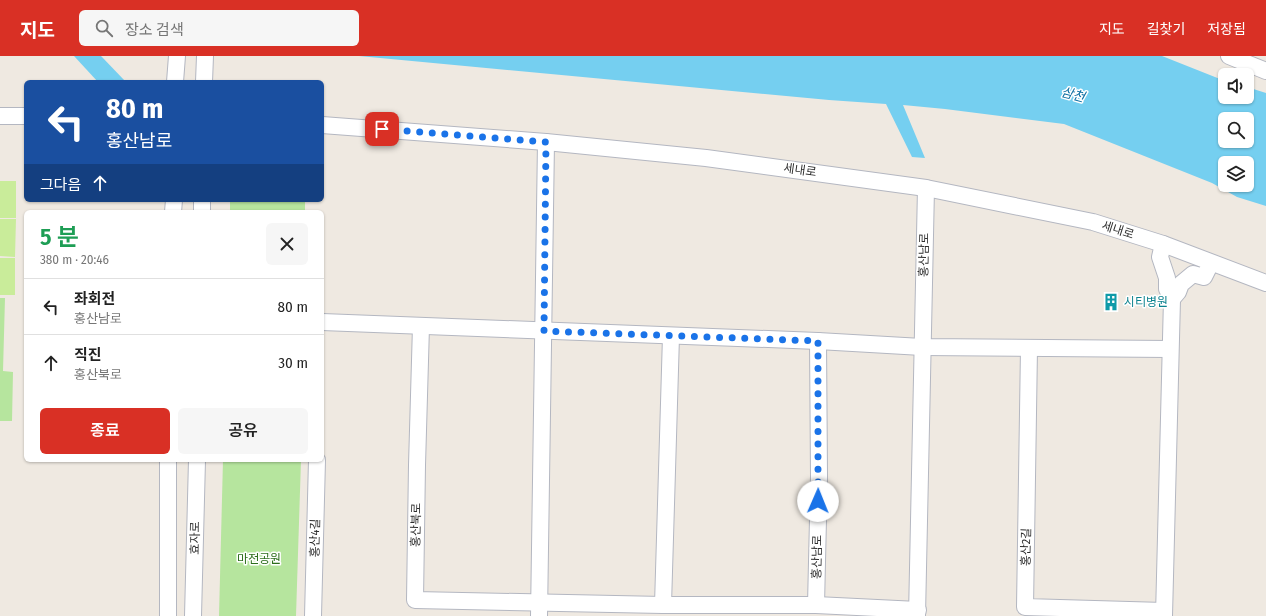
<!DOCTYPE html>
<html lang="ko">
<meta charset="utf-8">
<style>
body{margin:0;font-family:"Fira Sans Condensed","Noto Sans KR",sans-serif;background:#f6f6f6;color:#222;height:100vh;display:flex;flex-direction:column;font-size:15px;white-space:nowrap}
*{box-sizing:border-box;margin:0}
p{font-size:13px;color:#767676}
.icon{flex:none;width:22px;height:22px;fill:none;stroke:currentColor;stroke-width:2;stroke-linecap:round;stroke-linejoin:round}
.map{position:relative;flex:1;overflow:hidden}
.drawer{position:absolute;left:24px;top:154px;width:300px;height:252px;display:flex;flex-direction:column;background:#fff;border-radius:6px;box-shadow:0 1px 3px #0004}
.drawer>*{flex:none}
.banner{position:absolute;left:24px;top:24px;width:300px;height:122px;border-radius:6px;box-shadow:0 1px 3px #0004;background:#1a4fa0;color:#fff;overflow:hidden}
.buttons{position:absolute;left:1218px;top:12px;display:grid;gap:8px}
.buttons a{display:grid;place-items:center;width:36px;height:36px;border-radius:6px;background:#fff;box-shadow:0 1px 3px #0004;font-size:20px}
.pin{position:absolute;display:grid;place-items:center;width:34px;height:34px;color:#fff;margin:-17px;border-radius:8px;box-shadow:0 2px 6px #0006}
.me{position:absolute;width:44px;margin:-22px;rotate:1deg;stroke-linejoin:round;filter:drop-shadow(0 0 3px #0008)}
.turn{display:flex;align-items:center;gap:14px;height:84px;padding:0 16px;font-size:18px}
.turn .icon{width:52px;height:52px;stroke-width:2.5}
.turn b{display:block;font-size:28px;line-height:34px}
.then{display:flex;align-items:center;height:38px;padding:0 16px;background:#0003;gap:8px;font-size:15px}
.round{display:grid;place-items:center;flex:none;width:42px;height:42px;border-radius:6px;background:#f6f6f6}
.headline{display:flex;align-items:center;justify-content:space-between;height:68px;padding:0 16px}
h1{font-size:24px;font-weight:600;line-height:30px;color:#1e9e55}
.cta{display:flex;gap:8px;margin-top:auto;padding:8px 16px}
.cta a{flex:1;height:46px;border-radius:6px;background:#d93025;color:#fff;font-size:16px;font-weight:600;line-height:46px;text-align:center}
.cta a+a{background:#f6f6f6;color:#222}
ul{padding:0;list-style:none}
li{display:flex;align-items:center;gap:12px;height:56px;padding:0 16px;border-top:1px solid #e0e0e0}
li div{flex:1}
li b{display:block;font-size:15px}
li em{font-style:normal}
header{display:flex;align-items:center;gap:24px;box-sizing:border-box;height:56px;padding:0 20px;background:#d93025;color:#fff}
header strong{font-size:19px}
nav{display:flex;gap:22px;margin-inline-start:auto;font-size:14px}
.search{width:280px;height:36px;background:#f6f6f6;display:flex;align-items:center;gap:10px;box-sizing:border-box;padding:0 14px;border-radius:6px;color:#767676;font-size:15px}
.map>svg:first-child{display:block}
</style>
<header>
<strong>지도</strong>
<div class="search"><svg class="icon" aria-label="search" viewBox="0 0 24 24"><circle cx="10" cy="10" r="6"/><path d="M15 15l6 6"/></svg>장소 검색</div>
<nav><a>지도</a><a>길찾기</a><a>저장됨</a></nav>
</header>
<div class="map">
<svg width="1266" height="560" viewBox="0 0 1266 560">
<rect width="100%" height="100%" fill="#efe9e1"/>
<g fill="#b6e59e">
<rect x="230" y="144" width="75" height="12"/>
<path d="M 0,242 L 5,242 L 3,315 L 13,316 L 12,365 L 0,365 Z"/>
<path d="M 223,404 L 301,404 L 296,560 L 219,560 Z"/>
</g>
<g fill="#c9ec9a">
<rect x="0" y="125" width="16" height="37"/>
<path d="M 0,163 L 16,163 L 15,201 L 0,200 Z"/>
<rect x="0" y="202" width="15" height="37"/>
</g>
<g fill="#75cff0" fill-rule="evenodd">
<path d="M 74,0 L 101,0 L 126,26 L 98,26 Z"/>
<path d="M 359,0 L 1162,0 L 1225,25 L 1225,41 L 1247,41 L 1247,31 L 1266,37 L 1266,150 L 1237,141 L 1212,127 L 1064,68 L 945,53 L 903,49 L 925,102 L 912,101 L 886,48 L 829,44 ZM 1225,63 L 1247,63 L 1247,85 L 1225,85 ZM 1225,107 L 1247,107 L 1247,129 L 1225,129 Z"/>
</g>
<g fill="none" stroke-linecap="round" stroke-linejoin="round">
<g stroke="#b4b7c1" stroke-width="18">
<g id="minor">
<path d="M 1229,0 L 1266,15"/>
<path d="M 175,26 L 177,0"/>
<path d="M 204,26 L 205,0"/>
<path d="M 0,60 L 26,60"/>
<path d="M 322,69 L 546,86 L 706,102 L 926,132 L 1093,166 L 1163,188 L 1266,227"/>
<path d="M 173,156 L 174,144"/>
<path d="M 202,156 L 202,144"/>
<path d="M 1163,188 L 1160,201 L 1167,222 L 1167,233 L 1172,243 L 1164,560"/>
<path d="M 1172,243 L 1178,236 L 1181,228 L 1193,218 L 1204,221 L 1211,207"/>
<path d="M 322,266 L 818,285 L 922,291 L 1170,293"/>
<path d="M 421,270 L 417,409 L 415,544 L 663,549 L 816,549 L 918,554"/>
<path d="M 1029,292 L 1025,551 L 1164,555"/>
<path d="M 663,549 L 671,280"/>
<path d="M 816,549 L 819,420 L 818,285"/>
<path d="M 168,560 L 168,404"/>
<path d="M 193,560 L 197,404"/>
<path d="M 313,560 L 317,404"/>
<path d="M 539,560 L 546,86"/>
<path d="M 917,560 L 926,132"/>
</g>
</g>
<use href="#minor" stroke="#fff" stroke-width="16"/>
</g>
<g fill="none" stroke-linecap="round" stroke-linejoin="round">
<path stroke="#1a73e8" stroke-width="7" stroke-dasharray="0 12.6" d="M 382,73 L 546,86 L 544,275 L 818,285 L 818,445"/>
</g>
<defs>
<g id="building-bare" transform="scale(1.38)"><path d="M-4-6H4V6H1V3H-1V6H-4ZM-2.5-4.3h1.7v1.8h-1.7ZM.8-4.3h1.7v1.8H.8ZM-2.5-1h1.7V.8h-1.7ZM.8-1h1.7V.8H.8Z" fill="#0f9aa8" stroke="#fff" stroke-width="2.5" paint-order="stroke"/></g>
</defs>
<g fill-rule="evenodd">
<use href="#building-bare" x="1111" y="246"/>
</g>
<g text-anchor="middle" stroke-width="3" stroke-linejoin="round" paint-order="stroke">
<g font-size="12" fill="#2e2e2e" stroke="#fff">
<text transform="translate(800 114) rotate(8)" y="4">세내로</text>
<text transform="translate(1118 174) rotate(18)" y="4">세내로</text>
<text transform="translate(924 199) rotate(-89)" y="4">홍산남로</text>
<text transform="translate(416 469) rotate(-89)" y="4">홍산북로</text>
<text transform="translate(195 482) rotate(-89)" y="4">효자로</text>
<text transform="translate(315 482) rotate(-89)" y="4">홍산4길</text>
<text transform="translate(1026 491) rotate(-89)" y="4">홍산2길</text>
<text transform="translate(817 501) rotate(-89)" y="4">홍산남로</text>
</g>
<g font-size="12" fill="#0d838f" stroke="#fff" text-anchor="start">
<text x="1124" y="250">시티병원</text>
</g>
<g font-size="12" fill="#2c6e1b" stroke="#fff">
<text x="259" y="507">마전공원</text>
</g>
<g font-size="13" font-style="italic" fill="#0d6fa3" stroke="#fff">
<text transform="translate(1073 38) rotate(15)" y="5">삼천</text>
</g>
</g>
</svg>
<div class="buttons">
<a><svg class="icon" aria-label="sound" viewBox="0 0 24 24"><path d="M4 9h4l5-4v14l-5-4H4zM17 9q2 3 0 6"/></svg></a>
<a><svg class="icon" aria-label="search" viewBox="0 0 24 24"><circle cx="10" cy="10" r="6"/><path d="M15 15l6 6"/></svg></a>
<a><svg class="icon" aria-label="layers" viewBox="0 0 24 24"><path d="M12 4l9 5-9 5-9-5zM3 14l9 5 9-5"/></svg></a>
</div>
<div class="pin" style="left:382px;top:73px;background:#d93025"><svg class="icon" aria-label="arrive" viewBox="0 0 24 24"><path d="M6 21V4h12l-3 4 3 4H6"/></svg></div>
<svg class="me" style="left:818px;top:445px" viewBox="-20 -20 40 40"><circle r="19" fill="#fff"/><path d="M0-13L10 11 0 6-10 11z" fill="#1a73e8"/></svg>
<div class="banner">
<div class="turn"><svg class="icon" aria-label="left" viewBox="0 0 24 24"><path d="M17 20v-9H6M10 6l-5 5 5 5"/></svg><div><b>80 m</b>홍산남로</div></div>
<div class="then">그다음<svg class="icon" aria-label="ahead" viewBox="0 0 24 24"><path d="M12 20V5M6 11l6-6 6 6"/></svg></div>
</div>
<section class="drawer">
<div class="headline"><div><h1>5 분</h1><p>380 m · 20:46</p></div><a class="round"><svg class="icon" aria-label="close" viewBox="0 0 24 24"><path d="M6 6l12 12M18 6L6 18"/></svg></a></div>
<ul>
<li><svg class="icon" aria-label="left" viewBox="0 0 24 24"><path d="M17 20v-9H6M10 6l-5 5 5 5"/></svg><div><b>좌회전</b><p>홍산남로</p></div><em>80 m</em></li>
<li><svg class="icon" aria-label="ahead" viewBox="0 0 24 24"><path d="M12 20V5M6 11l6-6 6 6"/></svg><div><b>직진</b><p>홍산북로</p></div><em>30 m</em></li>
</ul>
<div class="cta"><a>종료</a><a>공유</a></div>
</section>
</div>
